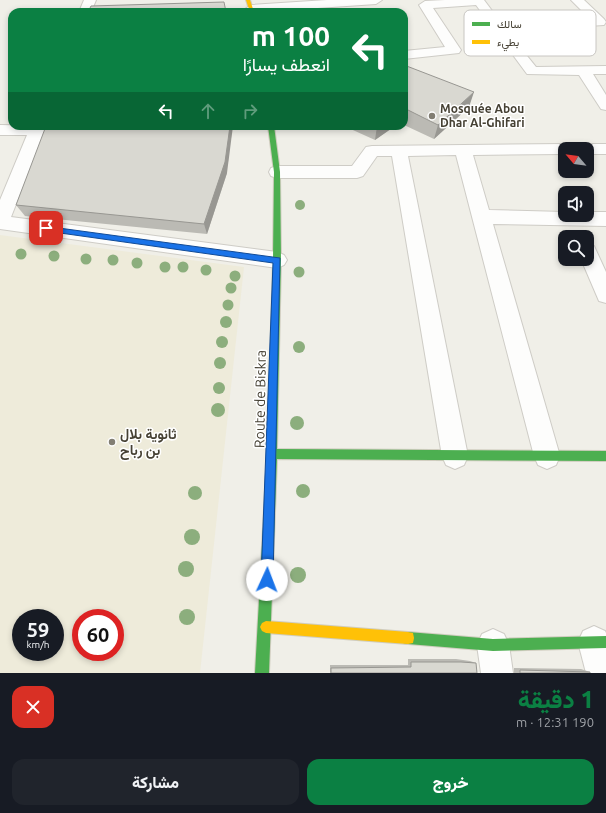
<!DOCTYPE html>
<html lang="ar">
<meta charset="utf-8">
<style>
body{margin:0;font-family:Ubuntu,Vazirmatn,sans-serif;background:#20242c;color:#f1f3f6;direction:rtl;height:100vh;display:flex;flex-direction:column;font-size:15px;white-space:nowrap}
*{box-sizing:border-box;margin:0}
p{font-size:13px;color:#9ea1a6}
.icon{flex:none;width:22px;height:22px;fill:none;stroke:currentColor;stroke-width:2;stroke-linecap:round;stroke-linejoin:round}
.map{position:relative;height:673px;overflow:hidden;direction:ltr}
.details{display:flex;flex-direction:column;background:#171b24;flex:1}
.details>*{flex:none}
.top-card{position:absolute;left:8px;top:8px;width:400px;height:122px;border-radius:12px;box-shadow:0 2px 6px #0003;direction:rtl;background:#0b8043;color:#fff;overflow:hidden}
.needle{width:26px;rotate:299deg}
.controls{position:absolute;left:558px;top:142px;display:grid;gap:8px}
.controls a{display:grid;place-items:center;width:36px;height:36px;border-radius:8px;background:#171b24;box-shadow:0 2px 6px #0003;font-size:20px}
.speed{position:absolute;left:12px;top:609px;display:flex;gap:8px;font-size:20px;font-weight:700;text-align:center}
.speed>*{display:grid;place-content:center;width:52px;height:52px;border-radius:50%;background:#171b24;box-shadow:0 2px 6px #0003;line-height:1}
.speed small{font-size:10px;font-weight:400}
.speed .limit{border:6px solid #d22;background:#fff;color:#111}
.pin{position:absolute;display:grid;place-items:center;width:34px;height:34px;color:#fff;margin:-17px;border-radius:8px;box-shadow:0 2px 6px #0006}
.me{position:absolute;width:44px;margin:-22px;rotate:2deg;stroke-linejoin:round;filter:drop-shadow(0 0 3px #0008)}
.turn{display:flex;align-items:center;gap:14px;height:84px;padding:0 12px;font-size:18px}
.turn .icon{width:52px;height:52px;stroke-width:2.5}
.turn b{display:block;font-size:28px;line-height:34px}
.lanes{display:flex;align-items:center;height:38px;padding:0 12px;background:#0003;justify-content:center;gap:20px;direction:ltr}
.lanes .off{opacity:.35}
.round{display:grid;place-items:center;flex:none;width:42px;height:42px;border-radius:12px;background:#20242c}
.head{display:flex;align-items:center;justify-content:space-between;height:68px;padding:0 12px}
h1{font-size:24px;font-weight:800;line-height:30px;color:#0b8043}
.cta{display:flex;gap:8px;margin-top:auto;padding:8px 12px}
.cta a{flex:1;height:46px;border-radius:12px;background:#0b8043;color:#fff;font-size:16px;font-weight:800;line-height:46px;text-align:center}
.cta a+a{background:#20242c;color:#f1f3f6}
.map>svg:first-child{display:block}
</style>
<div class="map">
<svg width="606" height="673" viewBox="0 0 606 673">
<rect width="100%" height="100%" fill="#f0efe8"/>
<path fill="#eeebda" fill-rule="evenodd" d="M 0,235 L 244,267 L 200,673 L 0,673 ZM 21,618 L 55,618 L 55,652 L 21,652 ZM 81,618 L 115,618 L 115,652 L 81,652 Z"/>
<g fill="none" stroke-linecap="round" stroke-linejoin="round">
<g stroke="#ceccc6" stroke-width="2">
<g id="street">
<path d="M 84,0 L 96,0 L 91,12 L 79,12 Z"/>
<path d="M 327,0 L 382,0 L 376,4 L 259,12 L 249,12 L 245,9 L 251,5 Z"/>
<path d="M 445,0 L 484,0 L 502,24 L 590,19 L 571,0 L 584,0 L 604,19 L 606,22 L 604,25 L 507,31 L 536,67 L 606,66 L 606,74 L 593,74 L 606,95 L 606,110 L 601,109 L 579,75 L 527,74 L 476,5 L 433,8 L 461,50 L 459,53 L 404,59 L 404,51 L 445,47 L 419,5 L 425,1 Z"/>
<path d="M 0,125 L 47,126 L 11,217 L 277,252 L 284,255 L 287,260 L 284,265 L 277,268 L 0,229 L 0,200 L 27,135 L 0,135 Z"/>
<path d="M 565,144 L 571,145 L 573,149 L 565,149 L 565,154 L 473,155 L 489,210 L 565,212 L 565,215 L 587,215 L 587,212 L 606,212 L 606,226 L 493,224 L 560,456 L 556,465 L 547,469 L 538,465 L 534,456 L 456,155 L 408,156 L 468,456 L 464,465 L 455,469 L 446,465 L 442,456 L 392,156 L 377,156 L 363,176 L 357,178 L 277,178 L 271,176 L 269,172 L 271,168 L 277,166 L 352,166 L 366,147 L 372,146 Z"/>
<path d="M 587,144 L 606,144 L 606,154 L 587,154 L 587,149 L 579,149 L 581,145 Z"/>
<path d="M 587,244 L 594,246 L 606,272 L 606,303 L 599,301 L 581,259 L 587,259 Z"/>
<path d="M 594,626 L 605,631 L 606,633 L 606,673 L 586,673 L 578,642 L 583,631 Z"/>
<path d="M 493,629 L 504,634 L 509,645 L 513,673 L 481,673 L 477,645 L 482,634 Z"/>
</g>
</g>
<g stroke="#d0cdbf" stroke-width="2">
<g id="fast">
<path d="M 268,126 L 274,126 L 280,172 L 281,260 L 277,449 L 606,451 L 606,461 L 277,459 L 269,673 L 255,673 L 267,454 L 273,260 L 274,172 Z"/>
<path d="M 408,632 L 493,639 L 606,636 L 606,648 L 493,651 L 408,644 L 403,643 L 402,638 L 403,633 Z"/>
</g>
</g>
<g stroke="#d0cdbf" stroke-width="2">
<g id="slow">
<path d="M 246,0 L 250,0 L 254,12 L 250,12 Z"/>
<path d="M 266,621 L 408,632 L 413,633 L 414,638 L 413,643 L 408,644 L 266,633 L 262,631 L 260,627 L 262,623 Z"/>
</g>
</g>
<use href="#street" fill="#fdfdfc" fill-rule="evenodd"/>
<use href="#fast" fill="#4caf50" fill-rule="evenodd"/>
<use href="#slow" fill="#ffc107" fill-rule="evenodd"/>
</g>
<g fill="#8cae7d">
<circle cx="300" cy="205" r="5"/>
<circle cx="21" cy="254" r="5.5"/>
<circle cx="54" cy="256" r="5.5"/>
<circle cx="86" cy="259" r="5.5"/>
<circle cx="113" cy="260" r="5.5"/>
<circle cx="137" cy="263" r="5.5"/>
<circle cx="165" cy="267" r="5.5"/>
<circle cx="183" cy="267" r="5.5"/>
<circle cx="206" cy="270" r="5.5"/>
<circle cx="299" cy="272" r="5.5"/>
<circle cx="235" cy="276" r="5.5"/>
<circle cx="231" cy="288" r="5.5"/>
<circle cx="228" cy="305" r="5.5"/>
<circle cx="226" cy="322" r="6"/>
<circle cx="222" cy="342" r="6"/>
<circle cx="299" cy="347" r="6"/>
<circle cx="220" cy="363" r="6"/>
<circle cx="219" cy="388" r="6"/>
<circle cx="218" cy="410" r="7"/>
<circle cx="297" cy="423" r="7"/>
<circle cx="303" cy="491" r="7"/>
<circle cx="195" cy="493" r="7"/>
<circle cx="192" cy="537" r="8"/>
<circle cx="186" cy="569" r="8"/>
<circle cx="298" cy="575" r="8"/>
<circle cx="187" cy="617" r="8"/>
</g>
<g fill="#bbbab4">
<path d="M 404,65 L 469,107 L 434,139 L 404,125 Z"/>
<path d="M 344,126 L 395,126 L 375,140 Z"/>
<path d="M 227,173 L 207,234 L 25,216 L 16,205 Z"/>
<path d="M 408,659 L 456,659 L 470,661 L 476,663 L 477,673 L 330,673 L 330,665 L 408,665 Z"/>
<path d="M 514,668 L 581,669 L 590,672 L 590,673 L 514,673 Z"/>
</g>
<g fill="#989792">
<path d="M 474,92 L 469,107 L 434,139 L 438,125 Z"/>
<path d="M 230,126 L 233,126 L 227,173 L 207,234 L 204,224 Z"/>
<path d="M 377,126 L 395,126 L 375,140 Z"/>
</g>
<g fill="#d9d8d1" stroke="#989792">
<path d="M 224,2 L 226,12 L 88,12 L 91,6 Z"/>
<path d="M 404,65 L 474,92 L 438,125 L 404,108 Z"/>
<path d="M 46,126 L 230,126 L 225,162 L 204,224 L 16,205 Z"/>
<path d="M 411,662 L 461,662 L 476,663 L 477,673 L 331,673 L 331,668 L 411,667 Z"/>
<path d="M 520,670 L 590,672 L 590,673 L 520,673 Z"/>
</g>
<path fill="#1a73e8" stroke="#114b97" d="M 44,226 L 280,258 L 273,580 L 272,584 L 267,586 L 263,584 L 261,580 L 273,263 L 46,231 L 42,228 Z"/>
<g fill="#827e73" stroke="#fff" stroke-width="1.5">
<circle cx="432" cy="116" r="4"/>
<circle cx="112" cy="442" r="4"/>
</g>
<g text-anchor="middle" stroke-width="3" stroke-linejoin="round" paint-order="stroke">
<g font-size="12" font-weight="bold" fill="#464134" stroke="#fff" text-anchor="start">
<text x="440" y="113">Mosquée Abou<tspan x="440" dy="14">Dhar Al-Ghifari</tspan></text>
</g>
<g font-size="14" fill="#464134" stroke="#fff">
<text transform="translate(260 399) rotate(-89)" y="5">Route de Biskra</text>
</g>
<g font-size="14" font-weight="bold" fill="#464134" stroke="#fff" text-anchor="start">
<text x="120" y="439">ثانوية بلال<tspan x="120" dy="16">بن رباح</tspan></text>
</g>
</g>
<rect x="464" y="10" width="132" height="46" rx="6" fill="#fff" stroke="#c8c6c2" stroke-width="1"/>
<rect x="472" y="22" width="18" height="4" fill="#4caf50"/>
<rect x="472" y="40" width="18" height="4" fill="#ffc107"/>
<g font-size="11" fill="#464134">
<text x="497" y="28">سالك</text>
<text x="497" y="46">بطيء</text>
</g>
</svg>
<div class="controls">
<a><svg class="needle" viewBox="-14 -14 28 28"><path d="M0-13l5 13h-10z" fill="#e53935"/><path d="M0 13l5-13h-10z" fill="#9ea1a6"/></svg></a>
<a><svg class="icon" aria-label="sound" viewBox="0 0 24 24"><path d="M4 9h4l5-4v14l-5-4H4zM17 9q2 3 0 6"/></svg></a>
<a><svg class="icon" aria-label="search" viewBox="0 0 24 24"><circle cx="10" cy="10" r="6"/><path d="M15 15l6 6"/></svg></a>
</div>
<div class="speed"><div>59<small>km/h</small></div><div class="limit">60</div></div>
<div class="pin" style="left:46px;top:228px;background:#d93025"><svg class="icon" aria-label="arrive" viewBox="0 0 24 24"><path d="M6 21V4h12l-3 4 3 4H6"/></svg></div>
<svg class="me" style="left:267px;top:580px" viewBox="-20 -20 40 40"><circle r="19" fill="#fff"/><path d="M0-13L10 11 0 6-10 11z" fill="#1a73e8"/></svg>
<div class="top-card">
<div class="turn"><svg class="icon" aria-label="left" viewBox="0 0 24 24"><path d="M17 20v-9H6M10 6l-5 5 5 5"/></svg><div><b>100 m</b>انعطف يسارًا</div></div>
<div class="lanes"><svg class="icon" aria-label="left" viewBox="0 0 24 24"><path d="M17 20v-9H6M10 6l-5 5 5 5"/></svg><svg class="icon off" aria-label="ahead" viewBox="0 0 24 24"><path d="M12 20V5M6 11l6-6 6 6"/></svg><svg class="icon off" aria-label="right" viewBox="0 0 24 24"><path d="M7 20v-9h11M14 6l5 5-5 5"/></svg></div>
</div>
</div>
<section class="details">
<div class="head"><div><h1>1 دقيقة</h1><p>190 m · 12:31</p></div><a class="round" style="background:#d93025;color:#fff"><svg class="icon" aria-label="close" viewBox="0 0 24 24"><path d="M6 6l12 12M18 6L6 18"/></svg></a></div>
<div class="cta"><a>خروج</a><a>مشاركة</a></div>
</section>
